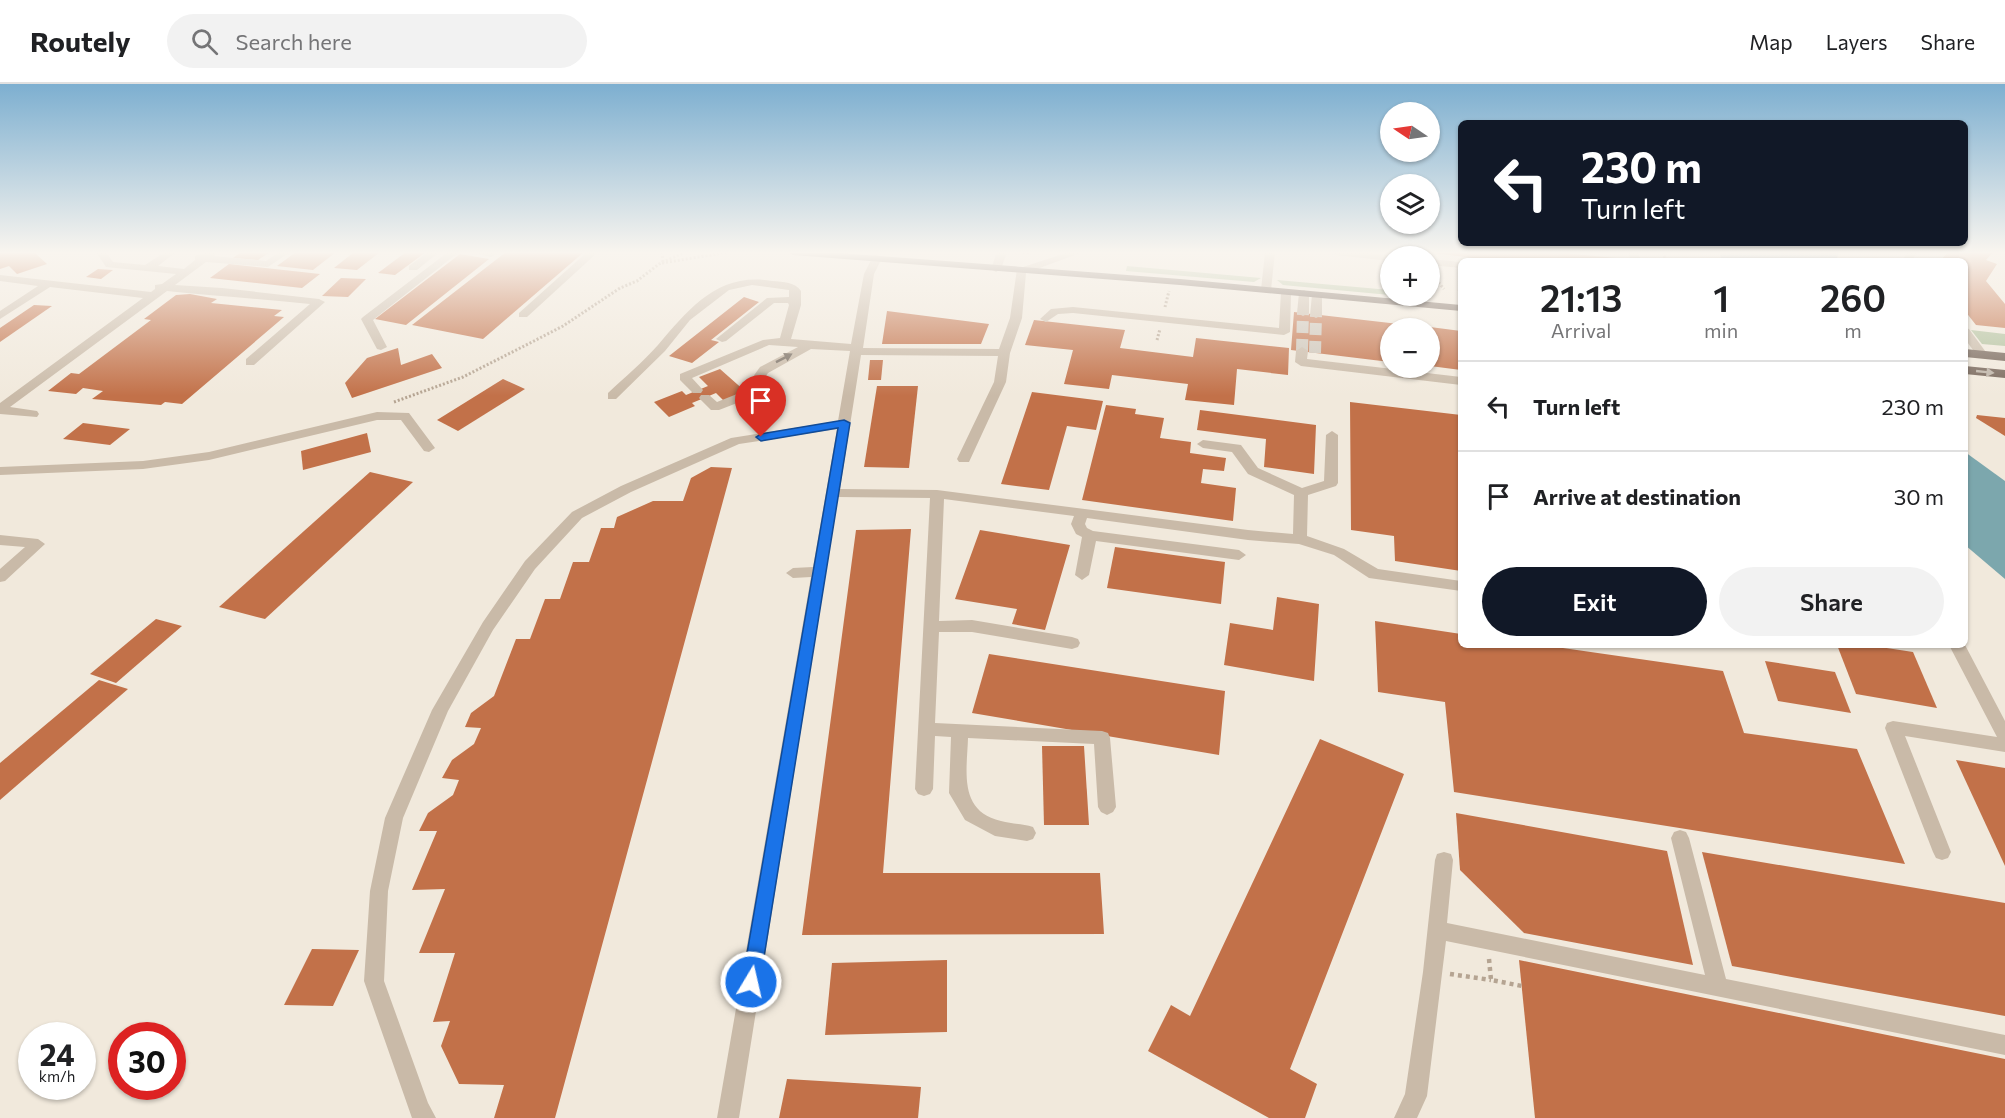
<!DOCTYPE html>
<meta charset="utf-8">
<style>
body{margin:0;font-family:Commissioner,sans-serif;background:#f2f2f2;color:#202124;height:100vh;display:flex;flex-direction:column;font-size:22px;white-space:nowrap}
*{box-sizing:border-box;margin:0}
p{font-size:20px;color:#757577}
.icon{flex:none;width:33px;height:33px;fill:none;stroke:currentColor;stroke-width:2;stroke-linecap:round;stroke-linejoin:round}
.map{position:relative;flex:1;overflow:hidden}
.drawer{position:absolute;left:1458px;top:174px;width:510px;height:390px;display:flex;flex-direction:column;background:#fff;border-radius:9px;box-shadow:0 2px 4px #0004}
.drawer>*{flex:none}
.banner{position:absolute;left:1458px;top:36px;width:510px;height:126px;border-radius:9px;box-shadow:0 2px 4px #0004;background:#111827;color:#fff;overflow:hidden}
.needle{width:39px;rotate:283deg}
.tools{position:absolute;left:1380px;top:18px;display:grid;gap:12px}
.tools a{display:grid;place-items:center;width:60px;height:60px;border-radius:50%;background:#fff;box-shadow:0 2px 4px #0004;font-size:30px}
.speed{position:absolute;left:18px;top:938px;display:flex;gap:12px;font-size:30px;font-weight:700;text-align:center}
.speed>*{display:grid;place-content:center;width:78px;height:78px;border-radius:50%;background:#fff;box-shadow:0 2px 4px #0004;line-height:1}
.speed small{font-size:15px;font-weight:400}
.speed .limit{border:9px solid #d22;background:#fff;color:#111}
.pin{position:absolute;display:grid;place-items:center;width:51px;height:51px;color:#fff;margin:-62px -26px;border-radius:50% 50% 50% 0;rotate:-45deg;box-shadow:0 0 6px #0007}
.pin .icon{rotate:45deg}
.me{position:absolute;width:66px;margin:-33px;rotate:9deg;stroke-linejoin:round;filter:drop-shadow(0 0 4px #0008)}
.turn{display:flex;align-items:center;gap:21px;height:126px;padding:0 24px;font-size:27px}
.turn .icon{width:78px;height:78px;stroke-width:2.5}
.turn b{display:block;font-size:42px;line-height:51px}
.eta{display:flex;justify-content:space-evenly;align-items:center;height:102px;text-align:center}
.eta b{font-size:36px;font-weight:600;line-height:42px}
.button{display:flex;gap:12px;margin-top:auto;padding:12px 24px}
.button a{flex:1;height:69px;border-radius:36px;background:#111827;color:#fff;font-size:24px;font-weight:600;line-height:69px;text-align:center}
.button a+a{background:#f2f2f2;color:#202124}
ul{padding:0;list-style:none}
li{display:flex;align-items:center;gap:18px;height:90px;padding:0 24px;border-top:2px solid #e0e0e0}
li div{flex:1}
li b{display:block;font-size:22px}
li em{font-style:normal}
header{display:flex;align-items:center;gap:36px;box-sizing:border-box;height:84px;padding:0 30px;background:#fff;border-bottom:2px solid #e0e0e0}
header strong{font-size:28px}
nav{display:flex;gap:33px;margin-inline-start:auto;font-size:21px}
.search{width:420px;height:54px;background:#f2f2f2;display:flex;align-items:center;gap:15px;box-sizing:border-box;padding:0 21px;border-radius:33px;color:#757577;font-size:22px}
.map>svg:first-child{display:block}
</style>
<header>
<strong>Routely</strong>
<div class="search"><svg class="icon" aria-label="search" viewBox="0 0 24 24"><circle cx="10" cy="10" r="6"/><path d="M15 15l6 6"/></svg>Search here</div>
<nav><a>Map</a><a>Layers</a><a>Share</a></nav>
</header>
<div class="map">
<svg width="2005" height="1034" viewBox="0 0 2005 1034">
<rect width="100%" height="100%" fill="#f1e9dc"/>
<g fill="#b1c09c">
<path d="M 1127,182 L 1261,194 L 1254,198 L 1126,187 Z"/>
<path d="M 1277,196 L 1390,206 L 1390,211 L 1283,201 Z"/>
<path d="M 1971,246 L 2005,250 L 2005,262 L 1982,260 Z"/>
</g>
<g fill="#7ca7ad">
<path d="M 1720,168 L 1839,168 L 1836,177 L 1721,177 Z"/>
<path d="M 1965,368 L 2005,397 L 2005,495 L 1965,461 Z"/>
</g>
<g fill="#c27149">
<path d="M 0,168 L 34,168 L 47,180 L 17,190 L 9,182 L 0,185 Z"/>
<path d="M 241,168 L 270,168 L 258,176 L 233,174 Z"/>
<path d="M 296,168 L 336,168 L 313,186 L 277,182 Z"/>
<path d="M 354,168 L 380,168 L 357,186 L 334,184 Z"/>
<path d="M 406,168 L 426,168 L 395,191 L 378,189 Z"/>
<path d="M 506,168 L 584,168 L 483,255 L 412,241 Z"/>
<path d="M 1426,168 L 1554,168 L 1615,174 L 1616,177 L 1497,177 Z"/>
<path d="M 1948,168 L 1993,168 L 1986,176 L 1997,180 L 1986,197 L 2005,220 L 2005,244 L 1976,241 L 1965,227 L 1965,177 L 1940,177 Z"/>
<path d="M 460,170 L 489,175 L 406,241 L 375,235 Z"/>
<path d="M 229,180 L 320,190 L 302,204 L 210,194 Z"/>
<path d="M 98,185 L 113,186 L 101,195 L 86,193 Z"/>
<path d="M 341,194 L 366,195 L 348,213 L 322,212 Z"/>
<path d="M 190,210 L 217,215 L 211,219 L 282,226 L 274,232 L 284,233 L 182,320 L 165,318 L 161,321 L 92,315 L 103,307 L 83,304 L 76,310 L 48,307 L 71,289 L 79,290 L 151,236 L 144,235 L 176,211 Z"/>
<path d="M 744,213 L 759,218 L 711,256 L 719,258 L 692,279 L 669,272 Z"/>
<path d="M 34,221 L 52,222 L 0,258 L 0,244 Z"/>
<path d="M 887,227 L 989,240 L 981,260 L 882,260 Z"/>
<path d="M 1294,228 L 1425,243 L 1425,244 L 1390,244 L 1390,278 L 1291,266 Z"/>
<path d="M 1034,236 L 1125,246 L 1120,264 L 1193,273 L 1196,254 L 1289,264 L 1288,291 L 1237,285 L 1234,321 L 1185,316 L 1188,300 L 1112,291 L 1109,305 L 1064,300 L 1073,266 L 1025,261 Z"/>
<path d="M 1430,243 L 1461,247 L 1461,286 L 1430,282 Z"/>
<path d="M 398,264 L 401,281 L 432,270 L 442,284 L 352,314 L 345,299 L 367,274 Z"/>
<path d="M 870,276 L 883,276 L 881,296 L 868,296 Z"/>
<path d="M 720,285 L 746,308 L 724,317 L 716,309 L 692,319 L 695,322 L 669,333 L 654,318 L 682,307 L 686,311 L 708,302 L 699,293 Z"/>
<path d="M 503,295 L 525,305 L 458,347 L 437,336 Z"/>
<path d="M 877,302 L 918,302 L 909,384 L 864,383 Z"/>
<path d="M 1032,308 L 1103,317 L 1096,346 L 1067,342 L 1049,406 L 1001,400 Z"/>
<path d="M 1350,318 L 1461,331 L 1461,487 L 1395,477 L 1394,452 L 1351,446 Z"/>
<path d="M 1106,321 L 1136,325 L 1135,330 L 1164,334 L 1160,354 L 1191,358 L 1190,369 L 1226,374 L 1224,387 L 1203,385 L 1201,399 L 1236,404 L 1233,437 L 1082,416 Z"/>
<path d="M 1200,326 L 1316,341 L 1314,390 L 1264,383 L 1266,355 L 1197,346 Z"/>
<path d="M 1977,331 L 2005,334 L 2005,352 L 1976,334 Z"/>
<path d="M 83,339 L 130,345 L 110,361 L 63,355 Z"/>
<path d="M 367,349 L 371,368 L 303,386 L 301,367 Z"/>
<path d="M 711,383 L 732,384 L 555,1034 L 494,1034 L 504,1001 L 459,1000 L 441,962 L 450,937 L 433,938 L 455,869 L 419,869 L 445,805 L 412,806 L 437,747 L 419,747 L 428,729 L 453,711 L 459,696 L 442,694 L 452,676 L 474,660 L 481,644 L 465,643 L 471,629 L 494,612 L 516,555 L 530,555 L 545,515 L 560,515 L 573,478 L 589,478 L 601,444 L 614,444 L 617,433 L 653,417 L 683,417 L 691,394 Z"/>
<path d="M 370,388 L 413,398 L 265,535 L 219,523 Z"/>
<path d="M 911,445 L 883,789 L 1100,789 L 1104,850 L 802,851 L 856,446 Z"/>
<path d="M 980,446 L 1070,461 L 1045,546 L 1012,540 L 1017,525 L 955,515 Z"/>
<path d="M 1115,463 L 1225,478 L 1221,520 L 1107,504 Z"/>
<path d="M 1277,513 L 1319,520 L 1314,597 L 1224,581 L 1230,539 L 1273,546 Z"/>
<path d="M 156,535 L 182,542 L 116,599 L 90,590 Z"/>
<path d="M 1375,537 L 1461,550 L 1461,561 L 1542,561 L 1723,587 L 1744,649 L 1857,665 L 1905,780 L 1454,708 L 1445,618 L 1378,608 Z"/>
<path d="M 1837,561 L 1867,561 L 1913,568 L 1937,624 L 1856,610 Z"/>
<path d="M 989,570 L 1225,607 L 1219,671 L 972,629 Z"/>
<path d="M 1765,577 L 1835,588 L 1851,629 L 1778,617 Z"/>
<path d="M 99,596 L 128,605 L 0,716 L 0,679 Z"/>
<path d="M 1320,655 L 1404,690 L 1290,985 L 1317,1000 L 1305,1034 L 1269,1034 L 1148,967 L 1171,921 L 1190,932 Z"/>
<path d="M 1042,662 L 1084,662 L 1089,741 L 1044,741 Z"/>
<path d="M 1956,676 L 2005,684 L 2005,782 Z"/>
<path d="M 1456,729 L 1667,767 L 1693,881 L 1524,849 L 1460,786 Z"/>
<path d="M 1702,768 L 2005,819 L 2005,932 L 1732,882 Z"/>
<path d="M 312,865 L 359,866 L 333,922 L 284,921 Z"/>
<path d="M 947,876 L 947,948 L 825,951 L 832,879 Z"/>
<path d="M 1519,876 L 2005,975 L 2005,1034 L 1535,1034 Z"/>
<path d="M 787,995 L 921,1003 L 918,1034 L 779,1034 Z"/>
</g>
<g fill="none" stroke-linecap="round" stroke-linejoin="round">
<g stroke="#ccc4b8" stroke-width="12" stroke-dasharray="12 6" stroke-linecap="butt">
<path d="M 1302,267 L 1303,229"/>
<path d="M 1315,269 L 1316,231"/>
</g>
<g stroke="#b5a492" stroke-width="3" stroke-dasharray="2 2" stroke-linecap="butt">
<path d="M 662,168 L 663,178"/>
<path d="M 1015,168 L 1031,169"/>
<path d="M 1663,168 L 1666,177"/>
<path d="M 662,179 L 729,168"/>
<path d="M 1431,189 L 1444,205"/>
<path d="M 1459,207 L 1461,202"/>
<path d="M 1165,223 L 1169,207"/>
<path d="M 1157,256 L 1160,245"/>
<path d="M 394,318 L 463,293 L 534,257 L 563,242 L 620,204 L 637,197 L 659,180 L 685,168"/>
</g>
<g stroke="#b5a492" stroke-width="4.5" stroke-dasharray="4 4" stroke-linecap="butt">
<path d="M 1489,875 L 1491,896 L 1522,902"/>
<path d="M 1450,890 L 1491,896"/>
</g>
<g fill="#c9baa8" fill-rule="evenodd">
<path d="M 96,168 L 106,168 L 113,178 L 145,181 L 165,168 L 176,168 L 158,182 L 184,185 L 195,176 L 195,172 L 207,168 L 218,168 L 214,172 L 266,177 L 279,168 L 290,168 L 268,183 L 206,178 L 175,201 L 222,204 L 319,215 L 325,218 L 254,281 L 246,281 L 246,275 L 310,220 C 262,215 215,212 167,207 L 10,323 L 37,327 L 39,330 L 37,333 L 0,330 L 0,319 L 143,214 L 50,203 L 0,235 L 0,227 L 38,202 L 0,197 L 0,191 L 151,208 L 155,205 L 155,201 L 162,200 L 176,190 L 106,183 Z"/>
<path d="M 428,168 L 439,168 L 417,186 L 409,186 L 409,182 Z"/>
<path d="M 448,168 L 459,168 L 373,236 L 387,263 L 381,266 L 377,265 L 361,235 L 363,233 Z"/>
<path d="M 471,168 L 494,168 L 496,170 L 491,173 Z"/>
<path d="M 587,168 L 598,168 L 527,233 L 519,233 L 519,229 Z"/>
<path d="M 997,168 L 1007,168 L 1001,185 L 996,188 L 991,185 Z"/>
<path d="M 1069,168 L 1083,168 L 1026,189 L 1022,234 L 1010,269 L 1006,298 L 969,378 L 959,378 L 957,375 L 994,298 L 998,272 L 861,271 L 840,405 L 937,406 L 1248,446 L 1293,450 L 1294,411 L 1248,390 L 1232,368 L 1203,364 L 1197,360 L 1203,356 L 1241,361 L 1258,384 L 1302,404 L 1324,397 L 1326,351 L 1332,347 L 1338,351 L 1338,399 L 1336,402 L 1308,411 L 1307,452 L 1344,465 L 1378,485 L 1461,497 L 1461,507 L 1369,494 L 1334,471 L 1299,460 L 1248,456 L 1087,434 L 1085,440 L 1087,444 L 1093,447 L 1239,466 L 1246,471 L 1239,476 L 1096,457 L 1089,491 L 1082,496 L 1075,491 L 1082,453 L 1076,450 L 1071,440 L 1074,432 L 944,415 L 939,537 L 972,536 L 1072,553 L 1078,555 L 1080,559 L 1078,563 L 1072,565 L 972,548 L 939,548 L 935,639 L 1102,647 L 1108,649 L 1110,654 L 1116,723 L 1113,728 L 1107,731 L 1101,728 L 1098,723 L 1094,660 L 968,654 C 967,687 958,727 1001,737 C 1012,740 1023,740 1033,743 L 1036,749 L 1033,755 L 1027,757 L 995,752 L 965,736 L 949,709 L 951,653 L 935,652 L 933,705 L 930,710 L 924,712 L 918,710 L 915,705 L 930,414 L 838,413 L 739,1034 L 717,1034 L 811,493 L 793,494 L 786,489 L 793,484 L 813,483 L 837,345 L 739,360 L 631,408 L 582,434 L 535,485 L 493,546 L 448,627 L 403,734 L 388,807 L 384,897 L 428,1019 L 436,1034 L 412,1034 L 364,897 L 370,807 L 385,734 L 432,626 L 483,538 L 525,477 L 572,428 L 621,402 L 731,354 L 838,337 L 850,267 L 811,265 L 768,289 L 750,314 L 719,326 L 711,326 L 699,314 L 701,311 L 709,311 L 717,318 L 742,308 L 760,283 L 798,263 L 769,261 L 692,294 L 703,306 L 701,309 L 693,309 L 680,296 L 680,290 L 763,256 L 780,254 L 789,221 L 788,219 L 774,219 L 726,257 L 722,258 L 716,255 L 767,214 L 789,213 L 789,206 L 752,201 L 729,206 L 690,236 L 665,267 L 616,315 L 608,315 L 608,309 C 624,294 643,278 658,261 C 690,224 718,188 772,197 C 784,198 795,198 801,207 L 801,221 L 791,255 L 851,260 L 864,190 L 873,172 L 877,171 L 882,174 L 874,190 L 863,264 L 999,265 L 1010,234 L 1017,185 Z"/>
<path d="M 1265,168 L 1275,168 L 1271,206 L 1266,209 L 1261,206 Z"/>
<path d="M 1331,168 L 1360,168 L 1394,172 L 1390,172 L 1390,177 L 1336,171 Z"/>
<path d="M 1627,168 L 1637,168 L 1642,177 L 1632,177 Z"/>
<path d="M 1907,168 L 1917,168 L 1912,177 L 1902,177 Z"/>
<path d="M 1430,175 L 1461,178 L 1461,184 L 1430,181 Z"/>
<path d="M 1286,205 L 1291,208 L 1290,248 L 1284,251 L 1073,229 L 1058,230 L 1046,238 L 1040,235 L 1051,225 L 1073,223 L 1279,244 L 1281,208 Z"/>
<path d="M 1304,206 L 1309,209 L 1309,229 L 1303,232 L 1297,229 L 1299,209 Z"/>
<path d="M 1317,208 L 1322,211 L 1322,231 L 1316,234 L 1310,231 L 1312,211 Z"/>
<path d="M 1965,244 L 1969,245 L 1988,271 L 1986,273 L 1978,273 L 1965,255 Z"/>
<path d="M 1302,263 L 1308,267 L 1307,275 L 1461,293 L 1461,301 L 1301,282 L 1295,278 L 1296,267 Z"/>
<path d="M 377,328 L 409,329 L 435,364 L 429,368 L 424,367 L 401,336 L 377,336 L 209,376 L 143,385 L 0,391 L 0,383 L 143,377 L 209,368 Z"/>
<path d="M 0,451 L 38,455 L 45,460 L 5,497 L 0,498 L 0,485 L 25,463 L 0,461 Z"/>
<path d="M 1949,561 L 1965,561 L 2005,637 L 2005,668 L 1905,652 L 1951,768 L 1948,774 L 1942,776 L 1936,774 L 1933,768 L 1885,644 L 1887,639 L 1893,637 L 1997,653 Z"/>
<path d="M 1680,746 L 1686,748 L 1689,754 L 1726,895 L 2005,951 L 2005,971 L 1446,857 L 1427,1012 L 1417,1034 L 1394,1034 L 1405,1010 L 1423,888 L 1435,776 L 1437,770 L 1444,768 L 1451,770 L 1453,776 L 1447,839 L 1705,891 L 1671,754 L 1674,748 Z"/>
</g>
<g fill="#77665a" fill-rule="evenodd">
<path d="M 788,168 L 827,168 L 1180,195 L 1461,221 L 1461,227 L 1180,201 L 793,171 Z"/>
<path d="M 1965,265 L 2005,269 L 2005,277 L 1965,273 Z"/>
<path d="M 1965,282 L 2005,286 L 2005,294 L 1965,290 Z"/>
</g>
</g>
<defs><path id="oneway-solid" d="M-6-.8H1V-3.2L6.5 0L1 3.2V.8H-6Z" transform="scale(1.5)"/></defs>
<use fill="#786d62" href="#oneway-solid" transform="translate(784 274) rotate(-27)"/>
<use fill="#beb4a8" href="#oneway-solid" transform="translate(1985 288) rotate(6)"/>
<linearGradient id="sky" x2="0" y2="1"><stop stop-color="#7dafd0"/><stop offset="0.54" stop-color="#f9f5ef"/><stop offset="1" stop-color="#f9f5ef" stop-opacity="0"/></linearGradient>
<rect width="2005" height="312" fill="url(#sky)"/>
<path fill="#1a73e8" stroke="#114b97" stroke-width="1.5" d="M 844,336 L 850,339 L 760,898 L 757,904 L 751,906 L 744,904 L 742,898 L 838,344 L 761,357 L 756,353 L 761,350 Z"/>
</svg>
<div class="tools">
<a><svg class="needle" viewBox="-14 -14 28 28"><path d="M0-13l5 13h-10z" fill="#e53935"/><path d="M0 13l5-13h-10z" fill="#757577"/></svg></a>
<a><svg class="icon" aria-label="layers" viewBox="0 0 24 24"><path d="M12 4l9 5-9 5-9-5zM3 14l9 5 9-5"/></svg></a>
<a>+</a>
<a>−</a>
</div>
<div class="speed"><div>24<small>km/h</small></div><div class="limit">30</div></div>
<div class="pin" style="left:761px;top:353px;background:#d93025"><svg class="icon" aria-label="arrive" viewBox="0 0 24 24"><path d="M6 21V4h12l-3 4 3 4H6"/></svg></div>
<svg class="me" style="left:751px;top:898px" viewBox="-20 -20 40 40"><circle r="17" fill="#1a73e8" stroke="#fff" stroke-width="3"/><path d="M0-11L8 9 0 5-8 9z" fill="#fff"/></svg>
<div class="banner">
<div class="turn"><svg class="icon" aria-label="left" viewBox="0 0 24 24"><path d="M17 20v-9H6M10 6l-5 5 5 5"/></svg><div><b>230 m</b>Turn left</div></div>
</div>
<section class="drawer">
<div class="eta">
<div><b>21:13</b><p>Arrival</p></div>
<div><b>1</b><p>min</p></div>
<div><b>260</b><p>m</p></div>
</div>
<ul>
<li><svg class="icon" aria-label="left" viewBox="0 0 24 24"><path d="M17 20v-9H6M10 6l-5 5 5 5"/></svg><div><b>Turn left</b></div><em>230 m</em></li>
<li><svg class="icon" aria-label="arrive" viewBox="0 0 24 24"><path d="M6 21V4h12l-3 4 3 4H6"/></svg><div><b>Arrive at destination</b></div><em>30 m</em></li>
</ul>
<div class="button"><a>Exit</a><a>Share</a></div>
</section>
</div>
